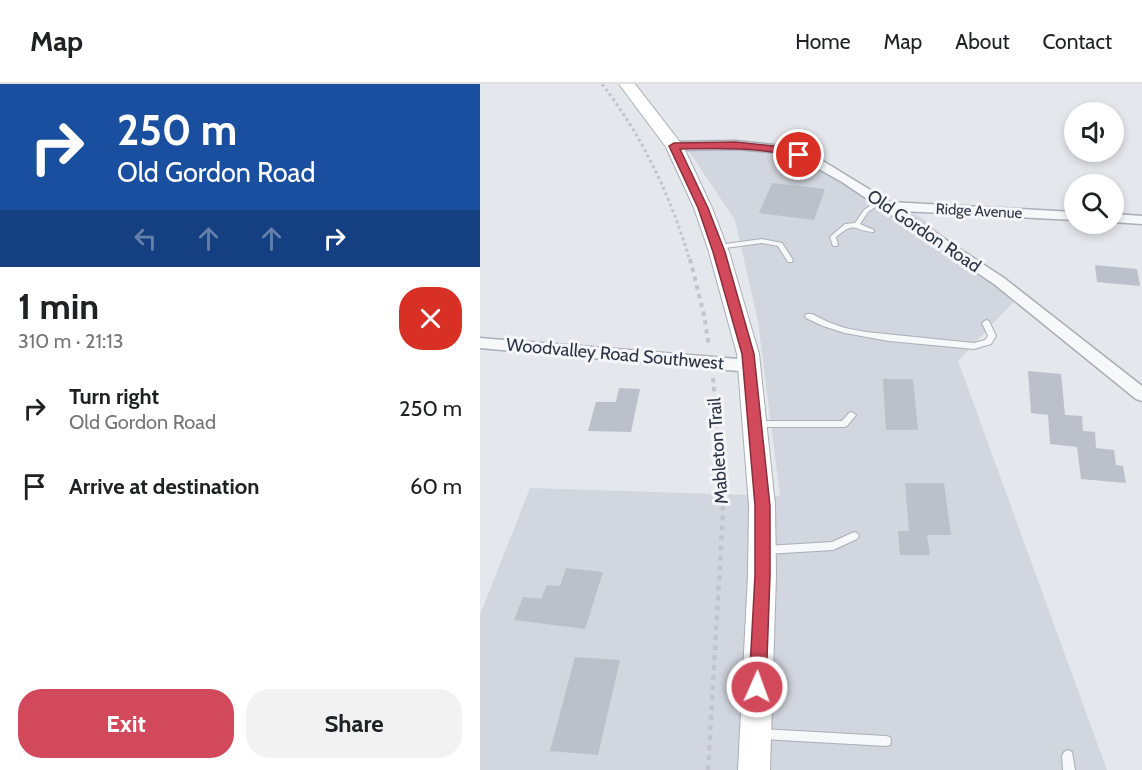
<!DOCTYPE html>
<meta charset="utf-8">
<style>
body{margin:0;font-family:Cabin,sans-serif;background:#f2f2f2;color:#202124;height:100vh;display:flex;flex-direction:column;font-size:22px;white-space:nowrap}
*{box-sizing:border-box;margin:0}
p{font-size:20px;color:#757577}
.icon{flex:none;width:33px;height:33px;fill:none;stroke:currentColor;stroke-width:2;stroke-linecap:round;stroke-linejoin:round}
.map{position:relative;flex:1;overflow:hidden}
.sheet{display:flex;flex-direction:column;background:#fff;width:480px}
.sheet>*{flex:none}
.top-card{background:#1a4fa0;color:#fff;overflow:hidden}
.buttons{position:absolute;left:584px;top:18px;display:grid;gap:12px}
.buttons a{display:grid;place-items:center;width:60px;height:60px;border-radius:50%;background:#fff;box-shadow:0 3px 9px #0003;font-size:30px}
.pin{position:absolute;display:grid;place-items:center;width:51px;height:51px;color:#fff;margin:-26px;border:3px solid #fff;border-radius:50%;box-shadow:0 2px 6px #0007}
.me{position:absolute;width:66px;margin:-33px;rotate:2deg;stroke-linejoin:round;filter:drop-shadow(0 0 4px #0008)}
.turn{display:flex;align-items:center;gap:21px;height:126px;padding:0 18px;font-size:27px}
.turn .icon{width:78px;height:78px;stroke-width:2.5}
.turn b{display:block;font-size:42px;line-height:51px}
.lanes{display:flex;align-items:center;height:57px;padding:0 18px;background:#0003;justify-content:center;gap:30px;direction:ltr}
.lanes .off{opacity:.35}
.round{display:grid;place-items:center;flex:none;width:63px;height:63px;border-radius:24px;background:#f2f2f2}
.headline{display:flex;align-items:center;justify-content:space-between;height:102px;padding:0 18px}
h1{font-size:36px;font-weight:800;line-height:45px}
.action{display:flex;gap:12px;margin-top:auto;padding:12px 18px}
.action a{flex:1;height:69px;border-radius:24px;background:#d1495b;color:#fff;font-size:24px;font-weight:800;line-height:69px;text-align:center}
.action a+a{background:#f2f2f2;color:#202124}
ul{padding:0;list-style:none}
li{display:flex;align-items:center;gap:18px;height:78px;padding:0 18px}
li div{flex:1}
li b{display:block;font-size:22px}
li em{font-style:normal}
header{display:flex;align-items:center;gap:36px;box-sizing:border-box;height:84px;padding:0 30px;background:#fff;border-bottom:2px solid #e0e0e0}
header strong{font-size:28px}
nav{display:flex;gap:33px;margin-inline-start:auto;font-size:21px}
main{display:flex;flex:1;min-height:0}
.map>svg:first-child{display:block}
</style>
<header>
<strong>Map</strong>
<nav><a>Home</a><a>Map</a><a>About</a><a>Contact</a></nav>
</header>
<main>
<section class="sheet">
<div class="top-card">
<div class="turn"><svg class="icon" aria-label="right" viewBox="0 0 24 24"><path d="M7 20v-9h11M14 6l5 5-5 5"/></svg><div><b>250 m</b>Old Gordon Road</div></div>
<div class="lanes"><svg class="icon off" aria-label="left" viewBox="0 0 24 24"><path d="M17 20v-9H6M10 6l-5 5 5 5"/></svg><svg class="icon off" aria-label="ahead" viewBox="0 0 24 24"><path d="M12 20V5M6 11l6-6 6 6"/></svg><svg class="icon off" aria-label="ahead" viewBox="0 0 24 24"><path d="M12 20V5M6 11l6-6 6 6"/></svg><svg class="icon" aria-label="right" viewBox="0 0 24 24"><path d="M7 20v-9h11M14 6l5 5-5 5"/></svg></div>
</div>
<div class="headline"><div><h1>1 min</h1><p>310 m · 21:13</p></div><a class="round" style="background:#d93025;color:#fff"><svg class="icon" aria-label="close" viewBox="0 0 24 24"><path d="M6 6l12 12M18 6L6 18"/></svg></a></div>
<ul>
<li><svg class="icon" aria-label="right" viewBox="0 0 24 24"><path d="M7 20v-9h11M14 6l5 5-5 5"/></svg><div><b>Turn right</b><p>Old Gordon Road</p></div><em>250 m</em></li>
<li><svg class="icon" aria-label="arrive" viewBox="0 0 24 24"><path d="M6 21V4h12l-3 4 3 4H6"/></svg><div><b>Arrive at destination</b></div><em>60 m</em></li>
</ul>
<div class="action"><a>Exit</a><a>Share</a></div>
</section>
<div class="map">
<svg width="662" height="686" viewBox="0 0 662 686">
<rect width="100%" height="100%" fill="#e4e7ec"/>
<path fill="#d2d6de" d="M 204,60 L 323,73 L 442,134 L 538,213 L 478,277 L 627,686 L 0,686 L 0,531 L 50,404 L 300,412 L 278,237 L 255,136 Z"/>
<g fill="#bbc0ca">
<path d="M 292,99 L 345,105 L 334,136 L 279,129 Z"/>
<path d="M 615,181 L 657,185 L 660,202 L 617,198 Z"/>
<path d="M 548,287 L 581,290 L 585,331 L 602,332 L 603,347 L 615,348 L 616,364 L 634,366 L 636,381 L 643,382 L 646,399 L 601,395 L 597,363 L 570,360 L 568,331 L 551,329 Z"/>
<path d="M 403,295 L 433,295 L 438,346 L 406,346 Z"/>
<path d="M 139,304 L 160,305 L 151,348 L 108,347 L 116,318 L 136,318 Z"/>
<path d="M 425,399 L 464,399 L 471,451 L 447,451 L 450,471 L 420,471 L 418,447 L 429,447 Z"/>
<path d="M 86,484 L 123,488 L 105,545 L 34,536 L 43,513 L 61,515 L 67,501 L 80,502 Z"/>
<path d="M 95,573 L 140,576 L 118,671 L 70,667 Z"/>
</g>
<g fill="none" stroke-linecap="round" stroke-linejoin="round">
<g stroke="#a9aeb7" stroke-width="2">
<g id="lane">
<path d="M 399,116 L 401,117 L 401,119 L 388,128 L 380,140 L 394,146 L 394,148 C 374,148 377,135 356,153 L 358,161 L 357,162 L 353,162 L 350,153 L 351,152 L 365,140 L 375,139 L 384,126 Z"/>
<path d="M 282,155 L 302,159 L 313,176 L 312,178 L 308,178 L 298,162 L 282,159 L 238,165 L 235,163 L 238,161 Z"/>
<path d="M 326,230 L 332,230 L 348,238 L 365,244 L 386,248 L 494,259 L 505,256 L 508,252 L 502,239 L 506,236 L 509,237 L 516,252 L 511,260 L 494,265 L 409,257 L 365,249 L 343,242 L 326,234 L 325,232 Z"/>
<path d="M 372,328 L 376,331 L 367,342 L 364,343 L 276,343 L 273,342 L 272,340 L 273,338 L 276,337 L 362,337 L 369,329 Z"/>
<path d="M 374,448 L 377,449 L 379,452 L 377,455 L 353,466 L 286,470 L 283,469 L 281,466 L 283,463 L 286,462 L 352,458 Z"/>
<path d="M 282,645 L 406,652 L 410,653 L 411,657 L 410,661 L 406,662 L 282,655 L 278,654 L 277,650 L 278,646 Z"/>
<path d="M 588,666 L 592,668 L 595,686 L 583,686 L 582,672 L 584,668 Z"/>
</g>
</g>
<g stroke="#a9aeb7" stroke-width="3">
<g id="street">
<path d="M 256,57 L 304,62 L 338,74 L 410,118 L 594,128 L 594,136 L 422,127 L 524,194 L 662,302 L 662,317 L 656,315 L 514,200 L 362,98 L 330,80 L 302,69 L 256,65 L 194,66 L 188,62 L 194,58 Z"/>
<path d="M 633,130 L 662,132 L 662,140 L 633,138 Z"/>
<path d="M 0,254 L 270,276 L 275,278 L 278,282 L 275,286 L 270,288 L 0,264 Z"/>
</g>
</g>
<g stroke="#a9aeb7" stroke-width="2">
<path id="secondary" d="M 139,0 L 155,0 L 203,62 L 232,124 L 249,168 L 279,270 L 295,421 L 296,491 L 290,686 L 258,686 L 268,491 L 269,421 L 257,270 L 229,168 L 214,124 L 186,63 Z"/>
</g>
<path stroke="#c2c5cb" stroke-width="3" stroke-dasharray="3 3" stroke-linecap="butt" d="M 122,0 C 163,53 191,113 210,177"/>
<g stroke="#c2c5cb" stroke-width="4" stroke-dasharray="4.5 4.5" stroke-linecap="butt">
<path d="M 210,175 L 224,231 L 229,263"/>
<path d="M 233,294 L 241,401"/>
</g>
<path stroke="#c2c5cb" stroke-width="4.5" stroke-dasharray="5 5" stroke-linecap="butt" d="M 228,686 L 243,428 L 241,399"/>
<use href="#lane" fill="#f7f8fa" fill-rule="evenodd"/>
<use href="#street" fill="#f7f8fa" fill-rule="evenodd"/>
<use href="#secondary" fill="#fff" fill-rule="evenodd"/>
</g>
<path fill="#d1495b" stroke="#882f3b" stroke-width="1.5" d="M 256,58 L 304,63 L 324,71 L 319,74 C 280,63 241,64 200,65 L 228,124 L 245,168 L 274,270 L 290,422 L 290,491 L 286,603 L 283,609 L 277,612 L 271,609 L 269,603 L 275,491 L 275,422 L 262,270 L 233,168 L 218,124 L 189,62 L 194,59 Z"/>
<g text-anchor="middle" stroke-width="6" stroke-linejoin="round" paint-order="stroke">
<g font-size="15" fill="#2b3445" stroke="#f4f6f9">
<text transform="translate(499 127) rotate(3)" y="5">Ridge Avenue</text>
</g>
<g font-size="18" fill="#2b3445" stroke="#f4f6f9">
<text transform="translate(444 147) rotate(34)" y="6">Old Gordon Road</text>
<text transform="translate(135 270) rotate(5)" y="6">Woodvalley Road Southwest</text>
<text transform="translate(238 367) rotate(-94)" y="6">Mableton Trail</text>
</g>
</g>
</svg>
<div class="buttons">
<a><svg class="icon" aria-label="sound" viewBox="0 0 24 24"><path d="M4 9h4l5-4v14l-5-4H4zM17 9q2 3 0 6"/></svg></a>
<a><svg class="icon" aria-label="search" viewBox="0 0 24 24"><circle cx="10" cy="10" r="6"/><path d="M15 15l6 6"/></svg></a>
</div>
<div class="pin" style="left:319px;top:71px;background:#d93025"><svg class="icon" aria-label="arrive" viewBox="0 0 24 24"><path d="M6 21V4h12l-3 4 3 4H6"/></svg></div>
<svg class="me" style="left:277px;top:603px" viewBox="-20 -20 40 40"><circle r="17" fill="#d1495b" stroke="#fff" stroke-width="3"/><path d="M0-11L8 9 0 5-8 9z" fill="#fff"/></svg>
</div>
</main>
